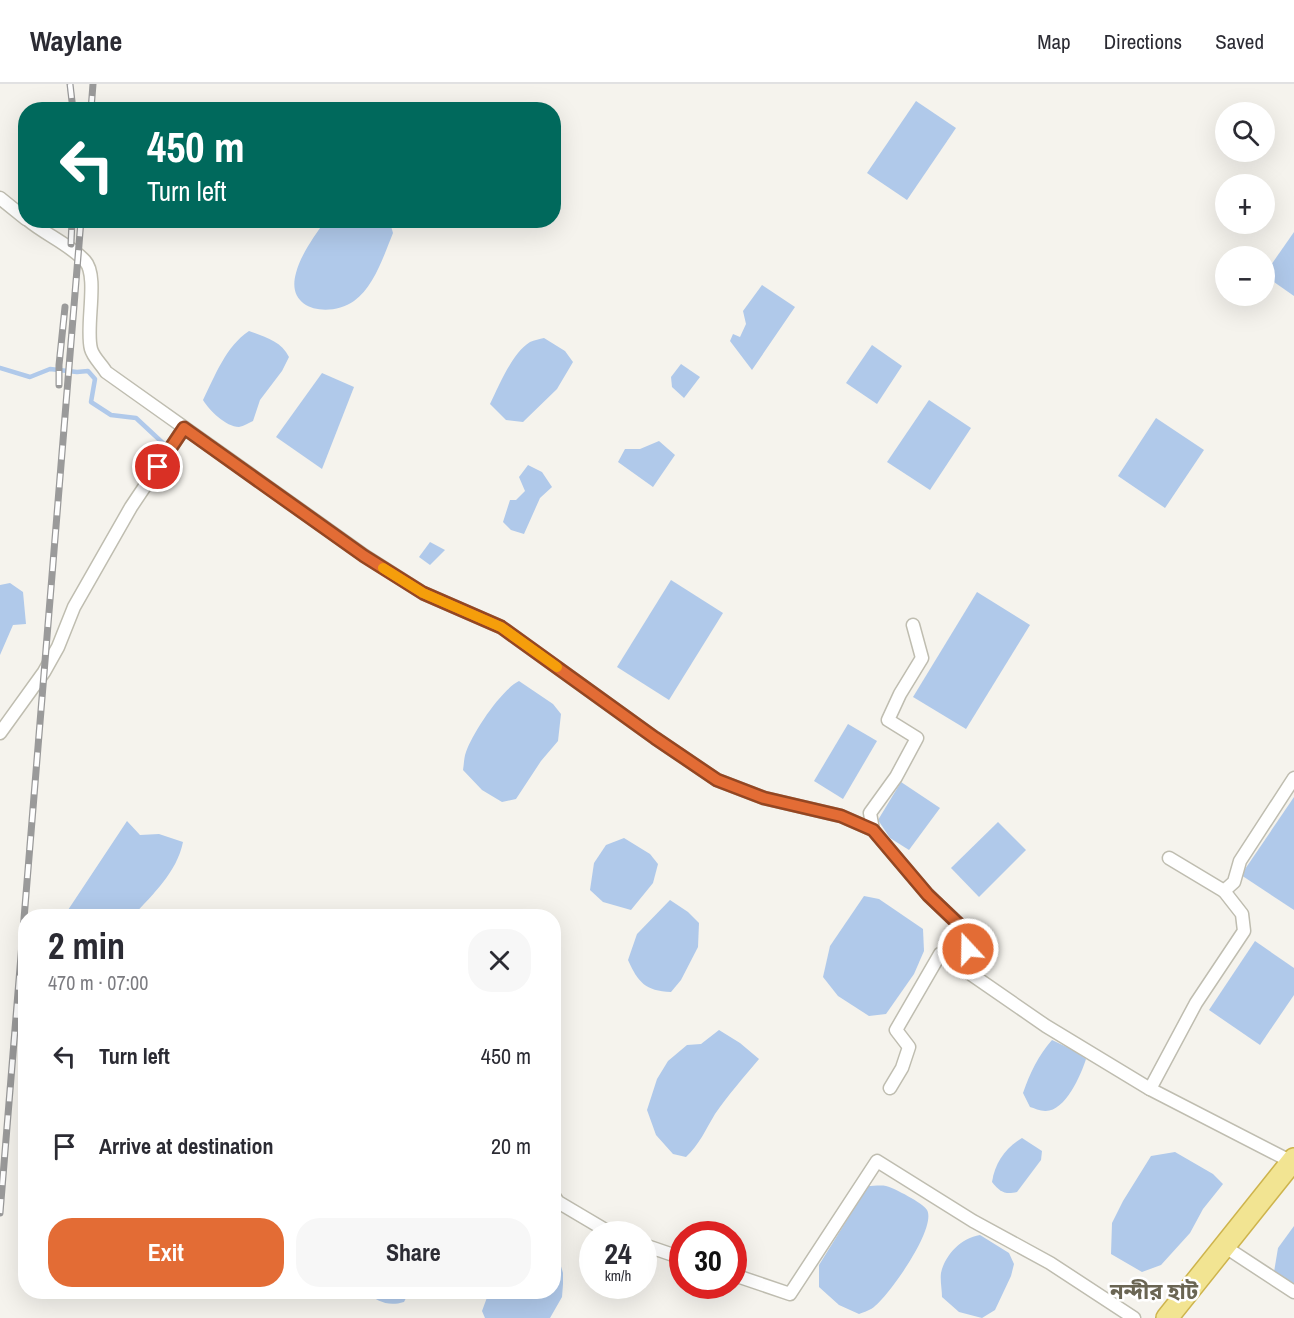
<!DOCTYPE html>
<meta charset="utf-8">
<style>
body{margin:0;font-family:"Archivo Narrow","Noto Sans Bengali",sans-serif;background:#f7f7f7;color:#2b2b33;height:100vh;display:flex;flex-direction:column;font-size:22px;white-space:nowrap}
*{box-sizing:border-box;margin:0}
p{font-size:20px;color:#7c7c81}
.icon{flex:none;width:33px;height:33px;fill:none;stroke:currentColor;stroke-width:2;stroke-linecap:round;stroke-linejoin:round}
.map{position:relative;flex:1;overflow:hidden}
.drawer{position:absolute;left:18px;top:825px;width:543px;height:390px;display:flex;flex-direction:column;background:#fff;border-radius:24px;box-shadow:0 6px 24px #0002}
.drawer>*{flex:none}
.hud{position:absolute;left:18px;top:18px;width:543px;height:126px;border-radius:24px;box-shadow:0 6px 24px #0002;background:#00695c;color:#fff;overflow:hidden}
.fabs{position:absolute;left:1215px;top:18px;display:grid;gap:12px}
.fabs a{display:grid;place-items:center;width:60px;height:60px;border-radius:50%;background:#fff;box-shadow:0 6px 24px #0002;font-size:30px}
.speed{position:absolute;left:579px;top:1137px;display:flex;gap:12px;font-size:30px;font-weight:700;text-align:center}
.speed>*{display:grid;place-content:center;width:78px;height:78px;border-radius:50%;background:#fff;box-shadow:0 6px 24px #0002;line-height:1}
.speed small{font-size:15px;font-weight:400}
.speed .limit{border:9px solid #d22;background:#fff;color:#111}
.pin{position:absolute;display:grid;place-items:center;width:51px;height:51px;color:#fff;margin:-26px;border:3px solid #fff;border-radius:50%;box-shadow:0 2px 6px #0007}
.me{position:absolute;width:66px;margin:-33px;rotate:339deg;stroke-linejoin:round;filter:drop-shadow(0 0 4px #0008)}
.turn{display:flex;align-items:center;gap:21px;height:126px;padding:0 30px;font-size:27px}
.turn .icon{width:78px;height:78px;stroke-width:2.5}
.turn b{display:block;font-size:42px;line-height:51px}
.round{display:grid;place-items:center;flex:none;width:63px;height:63px;border-radius:24px;background:#f7f7f7}
.overview{display:flex;align-items:center;justify-content:space-between;height:102px;padding:0 30px}
h1{font-size:36px;font-weight:700;line-height:45px}
.button{display:flex;gap:12px;margin-top:auto;padding:12px 30px}
.button a{flex:1;height:69px;border-radius:24px;background:#e36c35;color:#fff;font-size:24px;font-weight:700;line-height:69px;text-align:center}
.button a+a{background:#f7f7f7;color:#2b2b33}
ul{padding:0;list-style:none}
li{display:flex;align-items:center;gap:18px;height:90px;padding:0 30px}
li div{flex:1}
li b{display:block;font-size:22px}
li em{font-style:normal}
header{display:flex;align-items:center;gap:36px;box-sizing:border-box;height:84px;padding:0 30px;background:#fff;border-bottom:2px solid #e1e1e2}
header strong{font-size:28px}
nav{display:flex;gap:33px;margin-inline-start:auto;font-size:21px}
.map>svg:first-child{display:block}
</style>
<header>
<strong>Waylane</strong>
<nav><a>Map</a><a>Directions</a><a>Saved</a></nav>
</header>
<div class="map">
<svg width="1294" height="1234" viewBox="0 0 1294 1234">
<rect width="100%" height="100%" fill="#f5f3ed"/>
<g fill="#b0c9ea">
<path d="M 916,17 L 956,44 L 907,116 L 867,89 Z"/>
<path d="M 325,137 L 385,137 L 391,142 L 393,149 C 384,171 374,203 354,217 C 330,234 285,227 296,189 C 300,172 315,151 325,137 Z"/>
<path d="M 1294,148 L 1294,212 L 1264,191 Z"/>
<path d="M 762,201 L 795,223 L 752,286 L 730,257 L 733,250 L 740,253 L 746,240 L 743,227 Z"/>
<path d="M 249,247 C 265,253 281,257 289,273 L 282,287 L 260,316 L 253,337 C 248,339 244,342 239,343 C 226,343 209,326 203,316 C 215,292 226,262 249,247 Z"/>
<path d="M 544,254 L 565,267 L 573,278 L 557,305 L 523,338 L 506,336 L 490,320 C 499,302 512,269 530,258 C 534,256 540,255 544,254 Z"/>
<path d="M 872,261 L 902,282 L 877,320 L 846,299 Z"/>
<path d="M 681,280 L 700,293 L 684,314 L 672,303 L 671,293 Z"/>
<path d="M 322,289 L 354,303 L 322,385 L 276,353 Z"/>
<path d="M 929,316 L 971,344 L 930,406 L 887,378 Z"/>
<path d="M 1156,334 L 1204,366 L 1165,424 L 1118,392 Z"/>
<path d="M 659,357 L 675,371 L 653,403 L 618,378 L 625,365 L 640,365 Z"/>
<path d="M 528,381 L 542,388 L 552,403 L 540,414 L 524,450 L 511,446 L 503,438 L 510,416 L 516,416 L 525,407 L 519,393 Z"/>
<path d="M 430,458 L 445,466 L 430,481 L 419,473 Z"/>
<path d="M 671,496 L 723,529 L 669,616 L 617,583 Z"/>
<path d="M 10,499 L 23,508 L 26,540 L 13,541 L 0,571 L 0,501 Z"/>
<path d="M 977,508 L 1030,541 L 966,645 L 913,613 Z"/>
<path d="M 519,597 L 553,620 L 561,630 L 558,657 L 541,677 L 516,715 L 502,718 L 482,706 L 463,686 C 464,680 464,673 466,668 C 473,648 501,606 519,597 Z"/>
<path d="M 848,640 L 877,657 L 843,715 L 814,697 Z"/>
<path d="M 901,698 L 940,724 L 909,766 L 890,754 L 878,736 Z"/>
<path d="M 1294,713 L 1294,826 L 1241,791 Z"/>
<path d="M 127,737 L 140,751 L 159,750 L 183,758 C 177,788 153,810 133,832 L 76,832 L 68,826 Z"/>
<path d="M 998,738 L 1026,766 L 979,813 L 951,784 Z"/>
<path d="M 624,754 L 650,770 L 658,780 L 653,799 L 631,826 L 603,818 L 590,806 L 594,779 L 606,761 Z"/>
<path d="M 864,812 L 879,815 L 923,845 L 924,867 L 914,890 L 886,930 L 869,932 L 838,912 L 823,893 L 830,862 Z"/>
<path d="M 670,816 L 688,828 L 699,839 L 698,863 L 681,896 L 671,908 C 645,907 638,898 628,876 L 637,850 Z"/>
<path d="M 1255,857 L 1294,884 L 1294,911 L 1260,961 L 1209,926 Z"/>
<path d="M 719,946 L 740,959 L 759,975 C 744,993 728,1011 715,1030 C 706,1045 699,1061 686,1073 L 673,1070 L 656,1051 L 647,1026 L 657,995 L 668,977 L 687,961 L 701,960 Z"/>
<path d="M 1052,956 L 1073,966 L 1086,975 C 1081,991 1065,1028 1045,1027 C 1040,1027 1034,1024 1030,1023 L 1023,1009 C 1030,989 1038,972 1052,956 Z"/>
<path d="M 1022,1054 L 1042,1067 L 1041,1076 L 1017,1108 C 1005,1111 1000,1108 992,1098 C 995,1079 1005,1064 1022,1054 Z"/>
<path d="M 1175,1068 L 1213,1090 L 1223,1100 L 1203,1125 L 1190,1149 L 1161,1181 L 1142,1188 L 1111,1170 L 1112,1139 L 1123,1117 L 1151,1072 Z"/>
<path d="M 868,1102 C 873,1102 881,1101 886,1102 C 894,1104 923,1119 927,1126 C 937,1144 890,1210 875,1222 C 871,1226 864,1228 859,1230 L 839,1221 L 819,1203 L 819,1181 Z"/>
<path d="M 1294,1142 L 1294,1202 L 1274,1188 L 1278,1164 Z"/>
<path d="M 980,1151 L 1009,1169 L 1014,1180 L 1011,1192 L 995,1226 L 982,1234 L 959,1228 L 942,1213 C 942,1206 940,1196 941,1189 C 945,1171 961,1154 980,1151 Z"/>
<path d="M 554,1159 L 563,1189 L 563,1200 L 562,1213 L 550,1234 L 485,1234 L 482,1227 L 489,1208 L 554,1208 Z"/>
<path d="M 365,1208 L 409,1208 L 404,1218 C 387,1223 378,1217 365,1208 Z"/>
</g>
<g fill="none" stroke-linecap="round" stroke-linejoin="round">
<path stroke="#b0c9ea" stroke-width="4.5" d="M 0,284 L 30,293 L 50,285 L 77,288 L 88,287 L 95,295 L 91,318 L 111,331 L 136,334 L 165,361"/>
<g stroke="#bfbdb0" stroke-width="15">
<g id="minor">
<path d="M 0,114 L 26,135"/>
<path d="M 28,136 C 46,151 69,160 85,177 C 99,192 85,243 91,265 C 93,273 102,281 106,288 L 365,472 L 423,509 L 501,543 L 655,654 L 717,696 L 764,714 L 841,732 L 873,746 L 928,811 L 970,851 L 965,886 L 1046,942 L 1150,1005 L 1292,1078"/>
<path d="M 0,649 L 44,588 L 58,563 L 74,523 L 131,423 L 184,344"/>
<path d="M 873,746 L 870,729 L 896,693 L 917,654 L 888,636 L 900,610 L 922,574 L 913,541"/>
<path d="M 1169,774 L 1224,807"/>
<path d="M 890,1004 L 902,984 L 909,963 L 896,946 L 940,870 L 953,870 L 968,865"/>
<path d="M 1150,1005 L 1196,919 L 1244,847 L 1242,830 L 1224,807 L 1234,798 L 1240,777 L 1294,694"/>
<path d="M 554,1112 L 558,1118 L 612,1150"/>
<path d="M 644,1161 L 682,1174"/>
<path d="M 1233,1168 L 1294,1208"/>
<path d="M 734,1191 L 790,1210 L 877,1077 L 973,1137 L 1050,1179 L 1134,1234"/>
</g>
</g>
<g stroke="#ceb44d" stroke-width="24">
<path id="trunk" d="M 1167,1234 L 1294,1075"/>
</g>
<path stroke="#c0baa3" stroke-width="2" stroke-dasharray="3 3" stroke-linecap="butt" d="M 554,977 L 560,985"/>
<use href="#minor" stroke="#fff" stroke-width="12"/>
<use href="#trunk" stroke="#f2e492" stroke-width="21"/>
<g stroke="#9a9a9a" stroke-width="7">
<g id="rail">
<path d="M 70,0 L 73,26"/>
<path d="M 91,26 L 93,0"/>
<path d="M 71,160 L 72,136"/>
<path d="M 59,301 L 59,281 L 65,223"/>
<path d="M 0,1129 L 81,136"/>
</g>
</g>
<use href="#rail" stroke="#fff" stroke-width="4.5" stroke-dasharray="14" stroke-linecap="butt"/>
</g>
<g fill="none" stroke-linecap="round" stroke-linejoin="round">
<g stroke="#944622" stroke-width="15">
<path id="route" d="M 158,383 L 184,344 L 364,472 L 423,509 L 501,543 L 655,654 L 717,696 L 764,714 L 841,732 L 873,746 L 928,811 L 970,851 L 968,865"/>
</g>
<use href="#route" stroke="#e36c35" stroke-width="10"/>
<path stroke="#f59e0b" stroke-width="10" d="M 383,484 L 423,509 L 501,543 L 557,583"/>
</g>
<g text-anchor="middle" stroke-width="5" stroke-linejoin="round" paint-order="stroke">
<g font-size="22" font-weight="bold" fill="#6a6553" stroke="#fff">
<text x="1154" y="1215">নন্দীর হাট</text>
</g>
</g>
</svg>
<div class="fabs">
<a><svg class="icon" aria-label="search" viewBox="0 0 24 24"><circle cx="10" cy="10" r="6"/><path d="M15 15l6 6"/></svg></a>
<a>+</a>
<a>−</a>
</div>
<div class="speed"><div>24<small>km/h</small></div><div class="limit">30</div></div>
<div class="pin" style="left:158px;top:383px;background:#d93025"><svg class="icon" aria-label="arrive" viewBox="0 0 24 24"><path d="M6 21V4h12l-3 4 3 4H6"/></svg></div>
<svg class="me" style="left:968px;top:865px" viewBox="-20 -20 40 40"><circle r="17" fill="#e36c35" stroke="#fff" stroke-width="3"/><path d="M0-11L8 9 0 5-8 9z" fill="#fff"/></svg>
<div class="hud">
<div class="turn"><svg class="icon" aria-label="left" viewBox="0 0 24 24"><path d="M17 20v-9H6M10 6l-5 5 5 5"/></svg><div><b>450 m</b>Turn left</div></div>
</div>
<section class="drawer">
<div class="overview"><div><h1>2 min</h1><p>470 m · 07:00</p></div><a class="round"><svg class="icon" aria-label="close" viewBox="0 0 24 24"><path d="M6 6l12 12M18 6L6 18"/></svg></a></div>
<ul>
<li><svg class="icon" aria-label="left" viewBox="0 0 24 24"><path d="M17 20v-9H6M10 6l-5 5 5 5"/></svg><div><b>Turn left</b></div><em>450 m</em></li>
<li><svg class="icon" aria-label="arrive" viewBox="0 0 24 24"><path d="M6 21V4h12l-3 4 3 4H6"/></svg><div><b>Arrive at destination</b></div><em>20 m</em></li>
</ul>
<div class="button"><a>Exit</a><a>Share</a></div>
</section>
</div>
